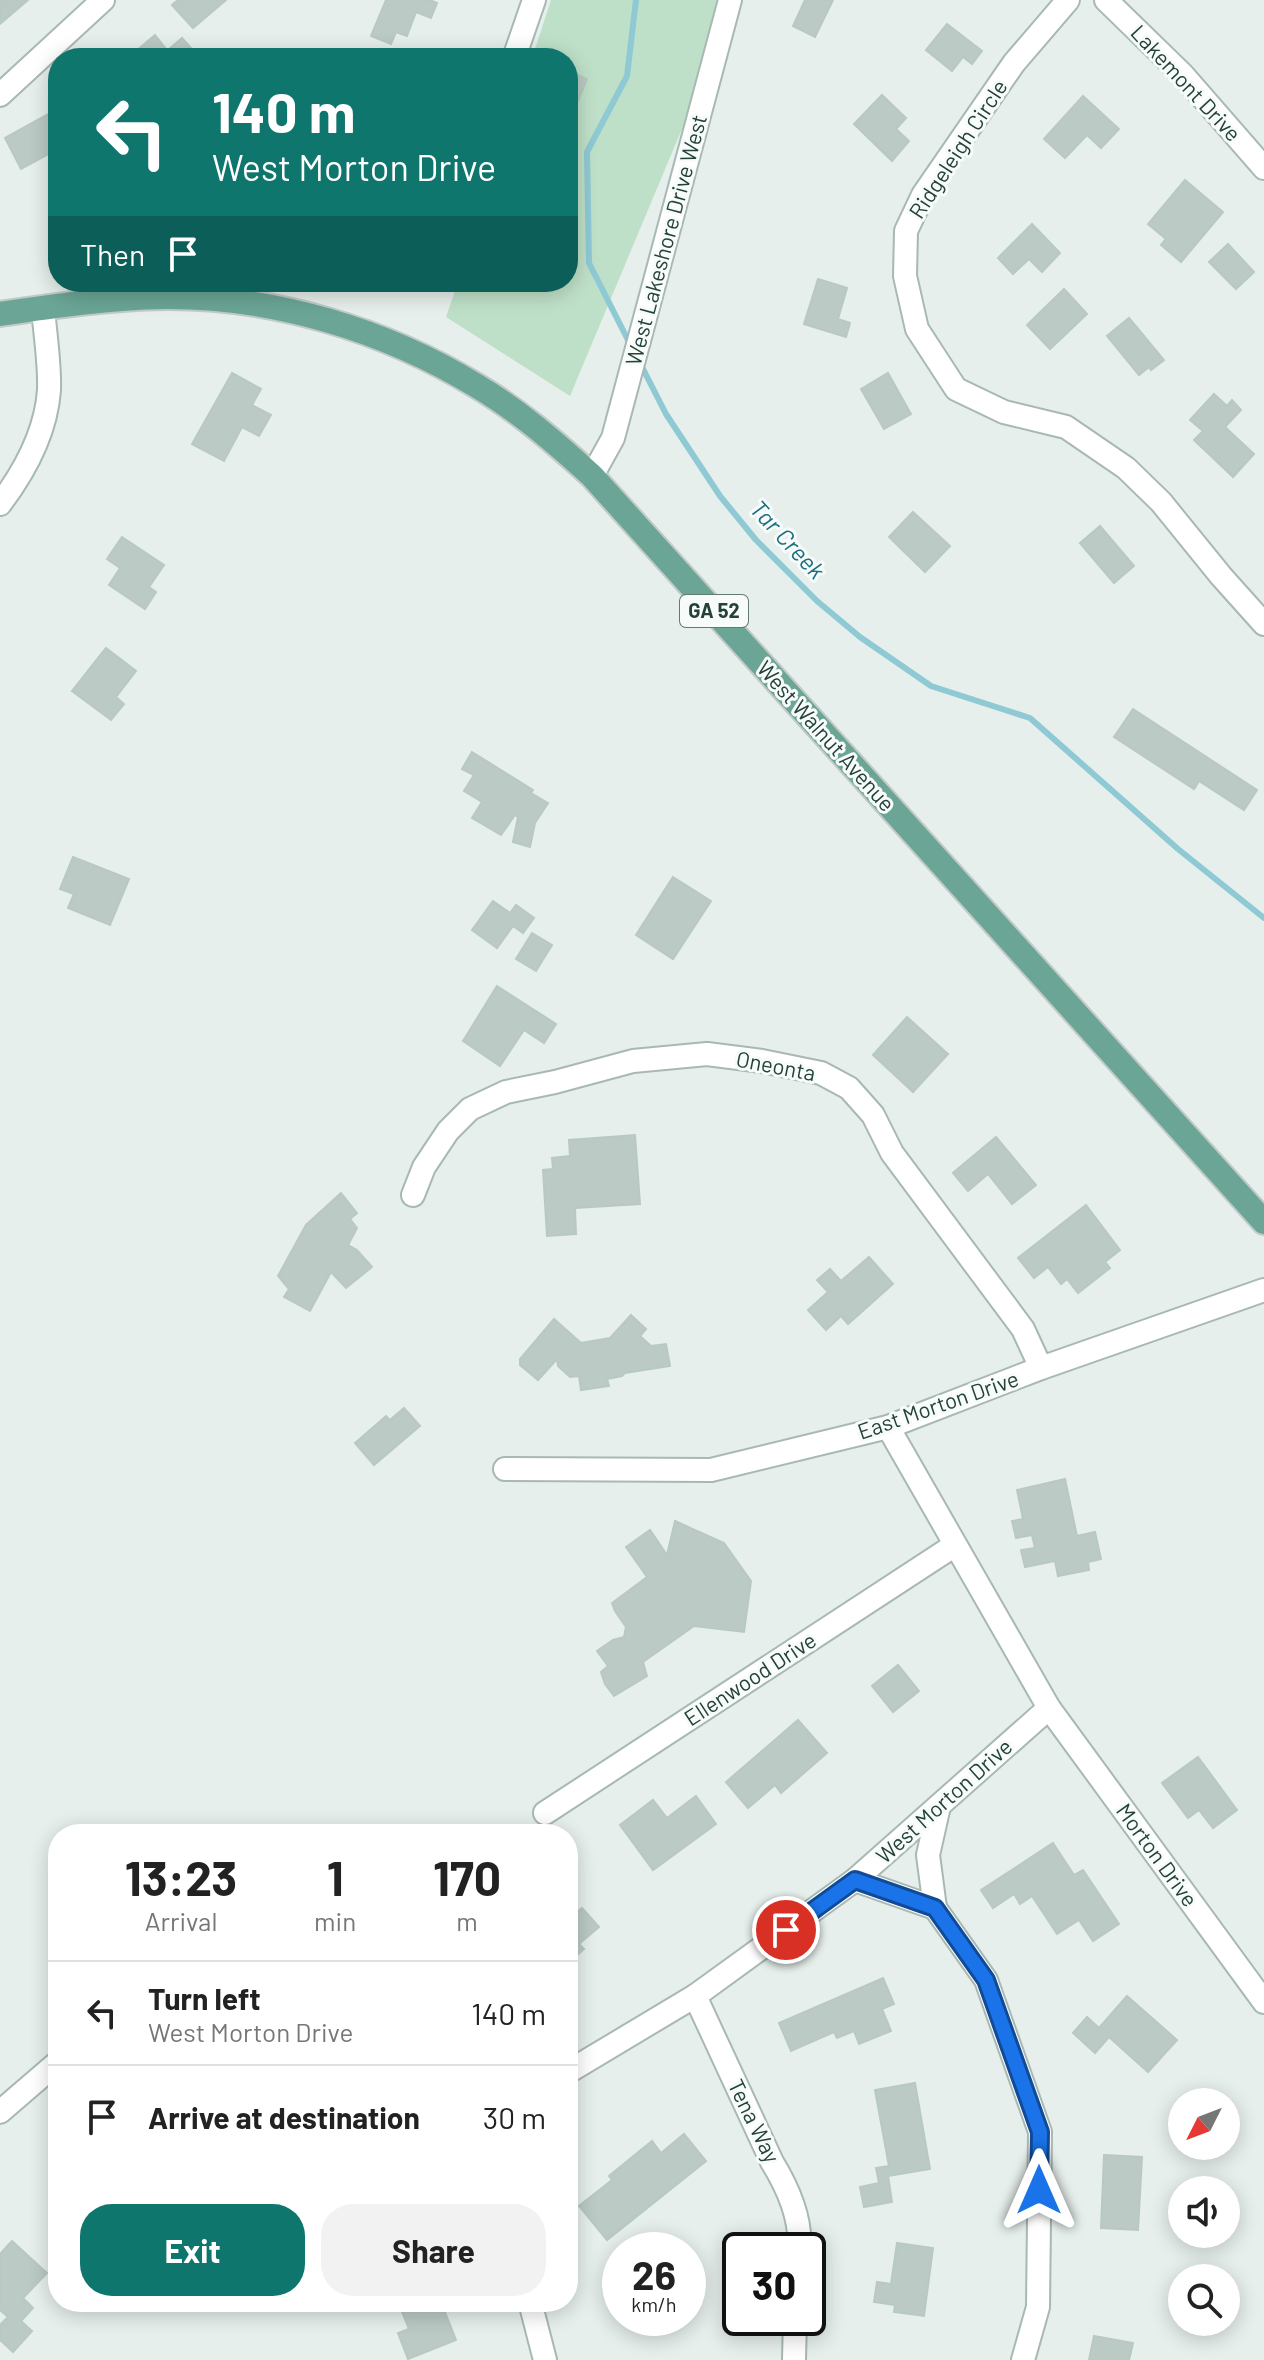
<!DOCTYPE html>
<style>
body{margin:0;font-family:Barlow,sans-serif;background:#f2f2f2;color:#222;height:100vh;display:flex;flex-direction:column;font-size:30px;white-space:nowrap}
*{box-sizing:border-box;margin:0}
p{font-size:26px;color:#767676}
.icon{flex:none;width:44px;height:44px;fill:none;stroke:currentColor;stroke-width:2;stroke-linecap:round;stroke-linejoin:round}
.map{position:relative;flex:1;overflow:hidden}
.sheet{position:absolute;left:48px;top:1824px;width:530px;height:488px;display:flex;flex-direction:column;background:#fff;border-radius:32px;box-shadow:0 4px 20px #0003}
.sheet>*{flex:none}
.banner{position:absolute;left:48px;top:48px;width:530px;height:244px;border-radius:32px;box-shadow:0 4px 20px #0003;background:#0f766e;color:#fff;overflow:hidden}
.needle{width:52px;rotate:228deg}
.controls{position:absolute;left:1168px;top:2088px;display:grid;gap:16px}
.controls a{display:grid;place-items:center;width:72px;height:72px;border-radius:50%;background:#fff;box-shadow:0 4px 20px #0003;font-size:40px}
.speed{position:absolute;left:602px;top:2232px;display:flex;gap:16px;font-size:40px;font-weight:700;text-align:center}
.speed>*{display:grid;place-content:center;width:104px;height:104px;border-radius:50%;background:#fff;box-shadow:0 4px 20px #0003;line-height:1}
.speed small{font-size:20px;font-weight:400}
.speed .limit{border:4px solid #111;border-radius:12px;background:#fff;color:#111}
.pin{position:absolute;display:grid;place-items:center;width:68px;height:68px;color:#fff;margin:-34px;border:4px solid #fff;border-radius:50%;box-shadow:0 2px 8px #0007}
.me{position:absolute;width:88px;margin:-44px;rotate:0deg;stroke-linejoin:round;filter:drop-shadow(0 0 6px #0008)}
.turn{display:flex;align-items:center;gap:28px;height:168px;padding:0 32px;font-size:36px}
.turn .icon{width:104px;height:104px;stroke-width:2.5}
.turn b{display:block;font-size:56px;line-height:68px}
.then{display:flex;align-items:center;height:76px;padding:0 32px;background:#0003;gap:16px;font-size:30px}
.eta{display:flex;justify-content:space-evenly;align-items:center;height:136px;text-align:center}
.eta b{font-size:48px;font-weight:700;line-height:56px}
.action{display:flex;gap:16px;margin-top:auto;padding:16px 32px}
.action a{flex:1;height:92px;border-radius:32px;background:#0f766e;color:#fff;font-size:32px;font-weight:700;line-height:92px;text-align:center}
.action a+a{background:#f2f2f2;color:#222}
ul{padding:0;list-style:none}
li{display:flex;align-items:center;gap:24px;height:104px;padding:0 32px;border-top:2px solid #e0e0e0}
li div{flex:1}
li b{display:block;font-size:30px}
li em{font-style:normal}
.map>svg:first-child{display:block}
</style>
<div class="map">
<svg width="1264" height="2360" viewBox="0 0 1264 2360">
<rect width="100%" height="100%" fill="#e6efeb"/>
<path fill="#bfe0c8" d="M 551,0 L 736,0 L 570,396 L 446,317 L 458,282 L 568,282 L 568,58 L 532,58 Z"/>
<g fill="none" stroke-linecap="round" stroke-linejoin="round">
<g stroke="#8ec9d4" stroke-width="6">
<path d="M 631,346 L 589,263 L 587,152 L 627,76 L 636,0"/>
<path d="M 640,363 L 666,414 L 720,496 L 756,540 L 817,601 L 860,637 L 931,686 L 1030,718 L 1178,849 L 1264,918"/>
</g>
</g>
<g fill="#bbcac4" stroke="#b8c9c2" stroke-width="2">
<path d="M 0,0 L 28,0 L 0,24 Z"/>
<path d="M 178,0 L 226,0 L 193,28 L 172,5 Z"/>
<path d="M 386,0 L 430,0 L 437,3 L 431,18 L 416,12 L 407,36 L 396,32 L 391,44 L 371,36 Z"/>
<path d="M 805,0 L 833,0 L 815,37 L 793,26 Z"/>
<path d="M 947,24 L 982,51 L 972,64 L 963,57 L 952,71 L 926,50 Z"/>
<path d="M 155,35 L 170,54 L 166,58 L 128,58 Z"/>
<path d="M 182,38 L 198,56 L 196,58 L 175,58 L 168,50 Z"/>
<path d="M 568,71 L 587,79 L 572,115 L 568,113 Z"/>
<path d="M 882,95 L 906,118 L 896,129 L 909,141 L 892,161 L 854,124 Z"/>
<path d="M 1083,96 L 1119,129 L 1101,148 L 1087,135 L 1065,158 L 1044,139 Z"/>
<path d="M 54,111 L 58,119 L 58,149 L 21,169 L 5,138 Z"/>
<path d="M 1185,180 L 1223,212 L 1181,262 L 1161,245 L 1166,239 L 1148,224 Z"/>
<path d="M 1032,224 L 1060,253 L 1042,272 L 1029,259 L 1013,274 L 998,258 Z"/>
<path d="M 1228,244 L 1254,272 L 1236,289 L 1209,262 Z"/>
<path d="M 818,279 L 847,288 L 838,319 L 850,323 L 846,337 L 804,324 Z"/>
<path d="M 1064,289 L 1087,314 L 1050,349 L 1027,325 Z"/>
<path d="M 1129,318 L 1164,360 L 1151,370 L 1149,367 L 1139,375 L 1107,336 Z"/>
<path d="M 232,373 L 261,389 L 252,405 L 271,415 L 259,436 L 242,427 L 224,461 L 192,444 Z"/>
<path d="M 888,373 L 911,414 L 884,429 L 861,389 Z"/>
<path d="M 1214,394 L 1227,406 L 1232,400 L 1241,410 L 1225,427 L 1254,454 L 1233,477 L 1194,440 L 1203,431 L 1190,420 Z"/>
<path d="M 913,512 L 950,546 L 925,572 L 889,537 Z"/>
<path d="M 1100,526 L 1134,566 L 1114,583 L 1080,543 Z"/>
<path d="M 122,537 L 164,565 L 149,587 L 156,592 L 145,609 L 109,585 L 120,568 L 107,559 Z"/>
<path d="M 106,648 L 136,671 L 116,697 L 124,704 L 111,720 L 72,691 Z"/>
<path d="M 1133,709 L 1257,790 L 1244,810 L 1199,781 L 1194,789 L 1114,737 Z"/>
<path d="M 472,752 L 533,790 L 531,793 L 548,803 L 535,823 L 530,847 L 513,842 L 518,817 L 515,815 L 501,835 L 472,818 L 482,802 L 464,791 L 474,775 L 462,769 Z"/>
<path d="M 73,857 L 129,879 L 110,925 L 68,908 L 74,894 L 60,889 Z"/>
<path d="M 673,877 L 711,901 L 673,959 L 636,935 Z"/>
<path d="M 493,901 L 510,913 L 516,905 L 534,918 L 523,933 L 513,926 L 497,948 L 472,930 Z"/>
<path d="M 532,933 L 552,945 L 536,971 L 516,959 Z"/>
<path d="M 497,986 L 556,1024 L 544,1043 L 524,1030 L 500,1066 L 463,1041 Z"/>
<path d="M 907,1017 L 948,1054 L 913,1092 L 873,1055 Z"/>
<path d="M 635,1135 L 640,1204 L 575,1208 L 576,1234 L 547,1236 L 543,1170 L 553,1169 L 552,1158 L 570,1156 L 569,1140 Z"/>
<path d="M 996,1137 L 1036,1185 L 1012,1204 L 988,1174 L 968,1191 L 953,1173 Z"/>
<path d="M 341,1193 L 357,1213 L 350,1219 L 357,1228 L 348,1245 L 357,1250 L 372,1267 L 346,1288 L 331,1272 L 310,1311 L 284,1297 L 289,1289 L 278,1276 L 306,1225 Z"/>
<path d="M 1086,1205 L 1120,1250 L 1105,1262 L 1110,1268 L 1078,1293 L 1067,1279 L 1061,1284 L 1048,1267 L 1034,1278 L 1018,1258 Z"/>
<path d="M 869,1257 L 893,1284 L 848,1324 L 841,1316 L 826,1330 L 808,1310 L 828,1292 L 817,1280 L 830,1269 L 841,1281 Z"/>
<path d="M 631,1315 L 646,1329 L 640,1336 L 651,1346 L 666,1344 L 670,1366 L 625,1373 L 622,1376 L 607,1379 L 609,1386 L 581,1390 L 579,1376 L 570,1377 L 558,1366 L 557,1359 L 538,1380 L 520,1365 L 520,1359 L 554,1319 L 581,1343 L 610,1338 Z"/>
<path d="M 404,1408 L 420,1426 L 374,1465 L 355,1443 L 386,1416 L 390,1420 Z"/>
<path d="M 1065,1479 L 1077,1536 L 1095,1532 L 1101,1559 L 1088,1562 L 1089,1570 L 1058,1576 L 1055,1561 L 1025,1567 L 1021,1550 L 1035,1548 L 1032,1535 L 1016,1538 L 1012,1521 L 1023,1519 L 1017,1490 Z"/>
<path d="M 675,1521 L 724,1543 L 751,1581 L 744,1632 L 694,1626 L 643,1662 L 647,1676 L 614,1696 L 605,1684 L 601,1672 L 608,1666 L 597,1651 L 613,1640 L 624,1637 L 626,1627 L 615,1611 L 612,1603 L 647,1577 L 626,1547 L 650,1530 L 667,1555 Z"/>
<path d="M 898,1665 L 919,1691 L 893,1712 L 872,1686 Z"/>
<path d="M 798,1720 L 827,1753 L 781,1793 L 775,1785 L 748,1808 L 726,1782 Z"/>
<path d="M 1198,1757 L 1237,1810 L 1213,1828 L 1199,1810 L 1188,1818 L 1162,1783 Z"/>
<path d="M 696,1796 L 716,1824 L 653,1870 L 620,1825 L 653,1800 L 667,1818 Z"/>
<path d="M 1053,1843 L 1074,1875 L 1083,1870 L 1119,1924 L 1093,1941 L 1079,1920 L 1057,1934 L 1032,1896 L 1020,1904 L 1014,1894 L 993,1908 L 981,1890 Z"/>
<path d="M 582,1908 L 599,1927 L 579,1944 L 584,1949 L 568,1963 L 568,1920 Z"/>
<path d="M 883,1978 L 894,2004 L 882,2009 L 891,2031 L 859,2044 L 854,2031 L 837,2038 L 834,2032 L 791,2051 L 779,2023 Z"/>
<path d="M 1127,1996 L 1177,2040 L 1148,2072 L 1109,2037 L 1095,2053 L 1073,2033 L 1087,2017 L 1099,2028 Z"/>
<path d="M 915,2083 L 930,2169 L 888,2176 L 892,2202 L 864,2207 L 860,2187 L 879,2183 L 876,2168 L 889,2166 L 875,2090 Z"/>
<path d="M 684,2134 L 706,2161 L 607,2240 L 579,2206 L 612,2180 L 609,2176 L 652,2141 L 661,2153 Z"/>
<path d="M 1104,2155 L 1142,2157 L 1138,2230 L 1101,2228 Z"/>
<path d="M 12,2241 L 47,2273 L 23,2298 L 33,2308 L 21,2321 L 32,2331 L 13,2352 L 0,2340 L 0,2325 L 8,2317 L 0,2310 L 0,2254 Z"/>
<path d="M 897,2243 L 933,2248 L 924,2316 L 894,2312 L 895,2305 L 874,2302 L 877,2282 L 891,2284 Z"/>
<path d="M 398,2302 L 441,2302 L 456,2340 L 408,2359 L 398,2333 L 409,2329 Z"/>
<path d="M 1094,2336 L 1133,2343 L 1129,2360 L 1089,2360 Z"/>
</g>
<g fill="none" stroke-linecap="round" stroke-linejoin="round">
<g stroke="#a8b8b2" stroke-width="26">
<g id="minor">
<path d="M 1068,0 L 1014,63 L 923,195 L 906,231 L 905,276 L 917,329 L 956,389 L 1004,412 L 1066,427 L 1126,468 L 1161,502 L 1221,576 L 1264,624"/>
<path d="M 1106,0 L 1183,75 L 1264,168"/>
<path d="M 514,58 L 534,0"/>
<path d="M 0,95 L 103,0"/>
<path d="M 592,476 L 613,438 L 730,0"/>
<path d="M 0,504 C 25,471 46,433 49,390 C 50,363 45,334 43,308"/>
<path d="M 413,1195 L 424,1167 L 448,1131 L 470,1109 L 506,1092 L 555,1082 L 633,1061 L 707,1054 L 762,1061 L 821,1073 L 849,1088 L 873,1115 L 892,1153 L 1023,1329 L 1041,1368"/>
<path d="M 505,1469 L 711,1470 L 888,1427 L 1041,1368 L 1264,1290"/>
<path d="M 1049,1708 L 1264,2002"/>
<path d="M 545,1813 L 955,1545"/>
<path d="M 855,1880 L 935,1908 L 986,1980 L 1040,2132 L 1038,2307 L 1023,2360"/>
<path d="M 935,1908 L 928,1855 L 939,1806"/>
<path d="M 695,1996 L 772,2162 C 788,2188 802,2219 799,2250"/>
<path d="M 568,2072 L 695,1996 L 855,1880 L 1049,1708 L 888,1427"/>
<path d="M 0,2112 L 58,2062"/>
<path d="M 530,2302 L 545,2360"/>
<path d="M 794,2360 L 795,2318"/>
</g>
</g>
<g stroke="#c2cac8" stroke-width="28">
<path id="primary" d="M 0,314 C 54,306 109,298 164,297 C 273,296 385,330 477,386 C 519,411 556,443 592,476 L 1264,1222"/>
</g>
<use href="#minor" stroke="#fff" stroke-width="22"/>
<use href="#primary" stroke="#6aa596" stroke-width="24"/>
</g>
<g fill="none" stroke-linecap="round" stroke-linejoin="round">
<g stroke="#114b97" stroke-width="20">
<path id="route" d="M 786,1930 L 855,1880 L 935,1908 L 986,1980 L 1040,2132 L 1039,2190"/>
</g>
<use href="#route" stroke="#1a73e8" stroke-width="14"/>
</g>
<g text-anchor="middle" stroke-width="6" stroke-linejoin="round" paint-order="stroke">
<rect fill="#f7fbf9" stroke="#637a73" stroke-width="2" x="680" y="595" width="68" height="32" rx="6"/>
<g font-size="20" font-weight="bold" fill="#24423a">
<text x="714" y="618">GA 52</text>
</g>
<g font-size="22" fill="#24423a" stroke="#f7fbf9">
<text transform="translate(1186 83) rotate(47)" y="8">Lakemont Drive</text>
<text transform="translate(958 149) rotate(-57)" y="8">Ridgeleigh Circle</text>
<text transform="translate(666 240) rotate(-75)" y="8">West Lakeshore Drive West</text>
<text transform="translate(826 736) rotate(48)" y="8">West Walnut Avenue</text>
<text transform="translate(776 1066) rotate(11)" y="8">Oneonta</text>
<text transform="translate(938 1405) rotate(-19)" y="8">East Morton Drive</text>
<text transform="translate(750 1679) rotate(-33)" y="8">Ellenwood Drive</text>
<text transform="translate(944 1801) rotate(-42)" y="8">West Morton Drive</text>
<text transform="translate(1157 1855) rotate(54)" y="8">Morton Drive</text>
<text transform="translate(754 2121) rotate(64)" y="8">Tena Way</text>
</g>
<g font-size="24" font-style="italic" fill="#1c6f80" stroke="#f7fbf9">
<text transform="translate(787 540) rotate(47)" y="8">Tar Creek</text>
</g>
</g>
</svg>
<div class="controls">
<a><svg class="needle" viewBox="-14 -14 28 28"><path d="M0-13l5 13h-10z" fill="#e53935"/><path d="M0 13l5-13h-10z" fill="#767676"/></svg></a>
<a><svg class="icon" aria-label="sound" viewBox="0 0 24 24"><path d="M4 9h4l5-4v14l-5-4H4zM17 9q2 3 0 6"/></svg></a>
<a><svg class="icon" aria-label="search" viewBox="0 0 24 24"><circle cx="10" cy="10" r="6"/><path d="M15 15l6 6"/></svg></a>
</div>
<div class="speed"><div>26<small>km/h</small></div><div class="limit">30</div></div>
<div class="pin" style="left:786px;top:1930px;background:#d93025"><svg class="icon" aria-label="arrive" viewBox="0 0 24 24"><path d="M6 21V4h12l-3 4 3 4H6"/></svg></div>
<svg class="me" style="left:1039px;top:2190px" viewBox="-20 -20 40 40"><path d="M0-17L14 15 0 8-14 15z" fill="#1a73e8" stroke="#fff" stroke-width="4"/></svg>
<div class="banner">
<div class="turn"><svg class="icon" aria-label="left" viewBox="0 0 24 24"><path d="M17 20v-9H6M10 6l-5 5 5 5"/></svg><div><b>140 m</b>West Morton Drive</div></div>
<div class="then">Then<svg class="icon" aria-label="arrive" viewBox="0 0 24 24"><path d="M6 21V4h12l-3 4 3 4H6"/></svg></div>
</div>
<section class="sheet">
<div class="eta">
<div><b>13:23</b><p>Arrival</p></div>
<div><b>1</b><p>min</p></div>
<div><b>170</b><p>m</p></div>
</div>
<ul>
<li><svg class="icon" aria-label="left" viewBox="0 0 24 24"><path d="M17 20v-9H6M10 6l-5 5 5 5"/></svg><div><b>Turn left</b><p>West Morton Drive</p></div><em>140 m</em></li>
<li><svg class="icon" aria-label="arrive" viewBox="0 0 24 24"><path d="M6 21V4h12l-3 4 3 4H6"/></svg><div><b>Arrive at destination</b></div><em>30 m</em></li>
</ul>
<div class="action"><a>Exit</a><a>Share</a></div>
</section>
</div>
